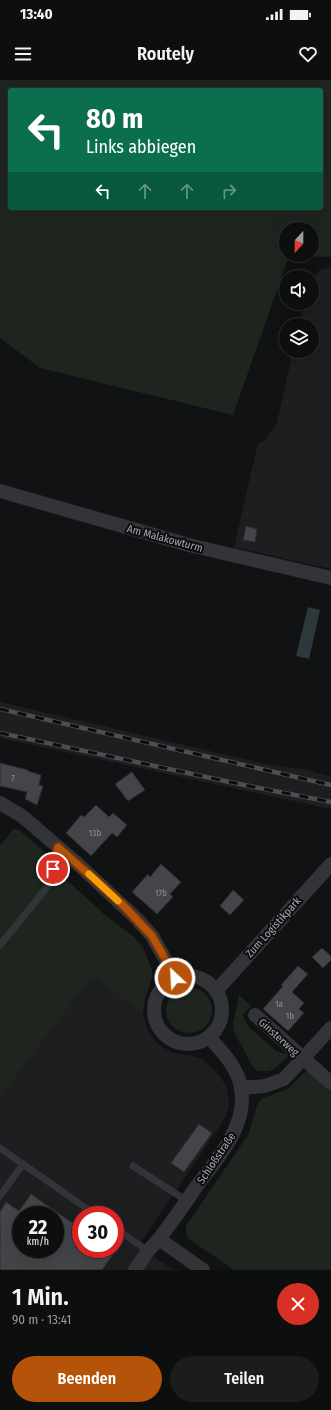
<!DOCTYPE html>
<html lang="de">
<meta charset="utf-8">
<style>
body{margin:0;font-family:"Fira Sans Condensed",sans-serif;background:#1b1c1c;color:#f1f3f6;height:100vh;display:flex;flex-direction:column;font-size:15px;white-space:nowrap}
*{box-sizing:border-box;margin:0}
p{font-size:13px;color:#9a9c9e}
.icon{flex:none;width:22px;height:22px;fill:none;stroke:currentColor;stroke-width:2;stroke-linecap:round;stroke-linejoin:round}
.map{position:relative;height:1190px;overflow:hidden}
.drawer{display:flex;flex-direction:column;background:#0d0e0e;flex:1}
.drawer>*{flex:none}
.guide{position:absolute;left:8px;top:8px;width:315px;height:122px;border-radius:4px;box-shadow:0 4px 16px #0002,0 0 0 1px #2d2e2e;background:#0b6e4f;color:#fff;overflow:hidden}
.needle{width:26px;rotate:201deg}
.tools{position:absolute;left:279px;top:142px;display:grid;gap:8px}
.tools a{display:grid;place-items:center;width:40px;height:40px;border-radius:50%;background:#0d0e0e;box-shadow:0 4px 16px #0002,0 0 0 1px #2d2e2e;font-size:20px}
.speed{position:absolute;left:12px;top:1126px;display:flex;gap:8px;font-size:20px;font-weight:700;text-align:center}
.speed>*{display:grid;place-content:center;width:52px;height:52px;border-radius:50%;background:#0d0e0e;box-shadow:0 4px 16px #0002,0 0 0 1px #2d2e2e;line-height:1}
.speed small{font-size:10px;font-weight:400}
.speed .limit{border:6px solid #d22;background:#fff;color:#111}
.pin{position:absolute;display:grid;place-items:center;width:34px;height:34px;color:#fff;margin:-17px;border:2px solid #fff;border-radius:50%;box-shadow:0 1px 4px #0007}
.me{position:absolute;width:44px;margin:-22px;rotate:335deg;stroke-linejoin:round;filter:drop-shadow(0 0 3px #0008)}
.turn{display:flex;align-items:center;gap:14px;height:84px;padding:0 12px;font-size:18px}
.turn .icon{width:52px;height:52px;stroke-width:2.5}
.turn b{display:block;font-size:28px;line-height:34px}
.lanes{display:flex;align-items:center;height:38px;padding:0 12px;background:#0003;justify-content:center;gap:20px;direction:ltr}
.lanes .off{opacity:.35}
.round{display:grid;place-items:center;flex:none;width:42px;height:42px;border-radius:21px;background:#1b1c1c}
.overview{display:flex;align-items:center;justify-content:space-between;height:68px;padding:0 12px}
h1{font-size:24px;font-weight:600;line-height:30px}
.button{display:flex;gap:8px;margin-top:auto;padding:8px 12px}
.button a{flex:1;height:46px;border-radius:24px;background:#b45309;color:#fff;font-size:16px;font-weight:600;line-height:46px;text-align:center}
.button a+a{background:#1b1c1c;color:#f1f3f6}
.status{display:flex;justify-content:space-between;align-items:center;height:28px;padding:0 20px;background:#0d0e0e;direction:ltr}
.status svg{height:11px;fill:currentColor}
header{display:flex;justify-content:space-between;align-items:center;height:52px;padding:0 12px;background:#0d0e0e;font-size:18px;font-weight:600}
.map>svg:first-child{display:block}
</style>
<div class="status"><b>13:40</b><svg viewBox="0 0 49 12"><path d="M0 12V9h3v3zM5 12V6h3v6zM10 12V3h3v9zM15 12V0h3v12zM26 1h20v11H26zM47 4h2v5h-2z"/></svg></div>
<header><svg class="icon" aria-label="menu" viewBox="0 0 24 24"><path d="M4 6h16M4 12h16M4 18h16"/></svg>Routely<svg class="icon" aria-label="heart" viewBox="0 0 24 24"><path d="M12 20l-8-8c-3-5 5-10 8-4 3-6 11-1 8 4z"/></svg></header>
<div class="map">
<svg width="331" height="1190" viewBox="0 0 331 1190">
<rect width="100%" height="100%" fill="#111213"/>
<g fill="#1e1e20" fill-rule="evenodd">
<path d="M 331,187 L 331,489 L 234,467 L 258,363 L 263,362 L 277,343 L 293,271 L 312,271 L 312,245 L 299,245 L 304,223 L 312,223 L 312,201 L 319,190 Z"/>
<path d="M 0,622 L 266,684 L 307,690 L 331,697 L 331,729 L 0,658 Z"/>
<path d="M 94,895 L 143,933 L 148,951 L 156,962 L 162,967 L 177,974 L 192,976 L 202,979 L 219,995 L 226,1006 L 228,1013 L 229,1024 L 227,1032 L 224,1040 L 138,1166 L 174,1190 L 0,1190 L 0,1017 ZM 21,1135 L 55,1135 L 55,1169 L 21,1169 ZM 81,1135 L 115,1135 L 115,1169 L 81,1169 Z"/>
</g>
<g fill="#1e251f" fill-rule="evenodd">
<path d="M 0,0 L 331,0 L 331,177 L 289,176 L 233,335 L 40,288 L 0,258 ZM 10,10 L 321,10 L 321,128 L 10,128 ZM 286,149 L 312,149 L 312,175 L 286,175 Z"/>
<path d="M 14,749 L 19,750 L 46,773 L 49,784 L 101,831 L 101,832 L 133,856 L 141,865 L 146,874 L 152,890 L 153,896 L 145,918 L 143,933 L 93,896 L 0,1017 L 0,765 Z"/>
<circle cx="189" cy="930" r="23"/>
<path d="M 239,915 L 251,926 L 243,934 L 245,941 L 249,947 L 276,971 L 290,975 L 275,988 L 269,991 L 258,991 L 253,987 L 234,952 L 233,945 Z"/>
<path d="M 306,991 L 310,992 L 331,1010 L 331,1190 L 234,1190 L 189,1159 L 186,1154 L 186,1146 L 248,1055 L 257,1026 L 261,1019 L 289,1008 Z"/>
</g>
<path fill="#2e373c" d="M 308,527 L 320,530 L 309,579 L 296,576 Z"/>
<g fill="#434548" stroke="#2c2c2f" fill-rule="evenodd">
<path d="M 246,446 L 257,449 L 255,462 L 243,460 Z"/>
<path d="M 0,683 L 28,690 L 28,691 L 41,695 L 39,705 L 43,706 L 37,725 L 25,719 L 27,712 L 0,706 Z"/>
<path d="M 132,692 L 145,710 L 128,721 L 115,704 Z"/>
<path d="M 96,725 L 109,737 L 113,733 L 127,745 L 117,757 L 112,753 L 91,776 L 66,753 L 81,735 L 84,737 Z"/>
<path d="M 161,784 L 181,802 L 170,814 L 173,817 L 157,834 L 132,812 L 148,794 L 150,797 Z"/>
<path d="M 233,810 L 244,820 L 230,835 L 220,826 Z"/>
<path d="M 322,868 L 331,876 L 331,880 L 323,888 L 312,877 Z"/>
<path d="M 298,886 L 308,894 L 292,912 L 304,923 L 299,929 L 304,933 L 288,951 L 263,929 L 283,906 L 281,905 Z"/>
<path d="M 199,1044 L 212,1053 L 184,1092 L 171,1083 Z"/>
<path d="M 31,1114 L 81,1149 L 81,1169 L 117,1169 L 102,1190 L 0,1190 L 0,1132 L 6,1122 L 19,1131 ZM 21,1135 L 55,1135 L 55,1169 L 21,1169 Z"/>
</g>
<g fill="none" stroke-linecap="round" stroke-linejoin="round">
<g stroke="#333438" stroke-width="7">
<path d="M 0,865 L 53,800 L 53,789 L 57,767"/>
<path d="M 0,1068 L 23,1084"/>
<path d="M 133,1086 L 187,1121"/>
<path d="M 0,1116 L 23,1084 L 96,1135"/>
<path d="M 115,1148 L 148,1171"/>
</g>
<g stroke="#333438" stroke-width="14">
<path d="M 0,411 L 189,465 L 331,498"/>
<path d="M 0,723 L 22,736 L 78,784 L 137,839 L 152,856 L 168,884 L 175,899"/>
<circle cx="188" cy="930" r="34"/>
<path d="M 216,911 L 331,784"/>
<path d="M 255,935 L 331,1003"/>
<path d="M 241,1008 L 265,1006 L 284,999 L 331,948"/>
<path d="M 159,1159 L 203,1190"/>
<path d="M 135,1190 L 148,1171 L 159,1159 C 172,1142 184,1125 196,1107 C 217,1079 248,1046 241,1008 C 238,987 222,972 209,957"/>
</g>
<g stroke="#4c4e52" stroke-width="4.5">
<g id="rail">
<path d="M 0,629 L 331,705"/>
<path d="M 0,653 L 244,705 L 331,722"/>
</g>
</g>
<use href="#rail" stroke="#0d0d0e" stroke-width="3" stroke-dasharray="9" stroke-linecap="butt"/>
</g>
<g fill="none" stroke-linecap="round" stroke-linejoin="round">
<g stroke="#753606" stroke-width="10">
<path id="route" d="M 53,789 L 58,767 L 121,823 L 152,856 L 168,884 L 175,898"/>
</g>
<use href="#route" stroke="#b45309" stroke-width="7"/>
<path stroke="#f59e0b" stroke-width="7" d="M 89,794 L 118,821"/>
</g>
<g text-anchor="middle" stroke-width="4" stroke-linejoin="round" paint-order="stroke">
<g font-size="9" fill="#8c9098">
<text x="13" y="701">7</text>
<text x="95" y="756">13b</text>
<text x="161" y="816">17b</text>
<text x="279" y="927">1a</text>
<text x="290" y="939">1b</text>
</g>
<g font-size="11" fill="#a4a9b2" stroke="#0d0d0e">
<text transform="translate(165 458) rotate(15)" y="4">Am Malakowturm</text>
<text transform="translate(273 847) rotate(-48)" y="4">Zum Logistikpark</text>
<text transform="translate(279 957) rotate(42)" y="4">Ginsterweg</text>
<text transform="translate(216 1078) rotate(-56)" y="4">Schloßstraße</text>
</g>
</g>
</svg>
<div class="tools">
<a><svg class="needle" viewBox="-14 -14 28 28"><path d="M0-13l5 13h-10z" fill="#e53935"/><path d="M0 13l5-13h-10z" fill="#9a9c9e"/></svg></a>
<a><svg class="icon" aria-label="sound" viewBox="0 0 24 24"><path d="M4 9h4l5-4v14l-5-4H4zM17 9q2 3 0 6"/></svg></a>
<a><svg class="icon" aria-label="layers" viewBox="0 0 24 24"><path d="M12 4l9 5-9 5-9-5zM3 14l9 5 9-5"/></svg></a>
</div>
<div class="speed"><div>22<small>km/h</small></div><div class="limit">30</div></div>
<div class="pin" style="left:53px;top:789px;background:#d93025"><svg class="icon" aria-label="arrive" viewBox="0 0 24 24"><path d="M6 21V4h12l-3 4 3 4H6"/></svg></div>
<svg class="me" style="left:175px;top:898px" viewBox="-20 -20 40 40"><circle r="17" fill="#b45309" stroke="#fff" stroke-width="3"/><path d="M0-11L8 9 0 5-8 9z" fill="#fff"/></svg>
<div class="guide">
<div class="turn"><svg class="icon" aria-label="left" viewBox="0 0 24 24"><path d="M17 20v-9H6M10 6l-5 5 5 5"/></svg><div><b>80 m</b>Links abbiegen</div></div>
<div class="lanes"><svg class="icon" aria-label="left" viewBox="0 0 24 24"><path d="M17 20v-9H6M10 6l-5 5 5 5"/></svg><svg class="icon off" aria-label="ahead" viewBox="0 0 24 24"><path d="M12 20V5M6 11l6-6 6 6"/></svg><svg class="icon off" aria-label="ahead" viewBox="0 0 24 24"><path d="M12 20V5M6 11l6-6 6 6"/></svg><svg class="icon off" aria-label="right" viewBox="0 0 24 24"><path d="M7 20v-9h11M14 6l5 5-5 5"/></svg></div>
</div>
</div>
<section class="drawer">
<div class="overview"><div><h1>1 Min.</h1><p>90 m · 13:41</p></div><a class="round" style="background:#d93025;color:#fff"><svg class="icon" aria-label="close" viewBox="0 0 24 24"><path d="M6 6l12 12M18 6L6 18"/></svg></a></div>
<div class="button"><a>Beenden</a><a>Teilen</a></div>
</section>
